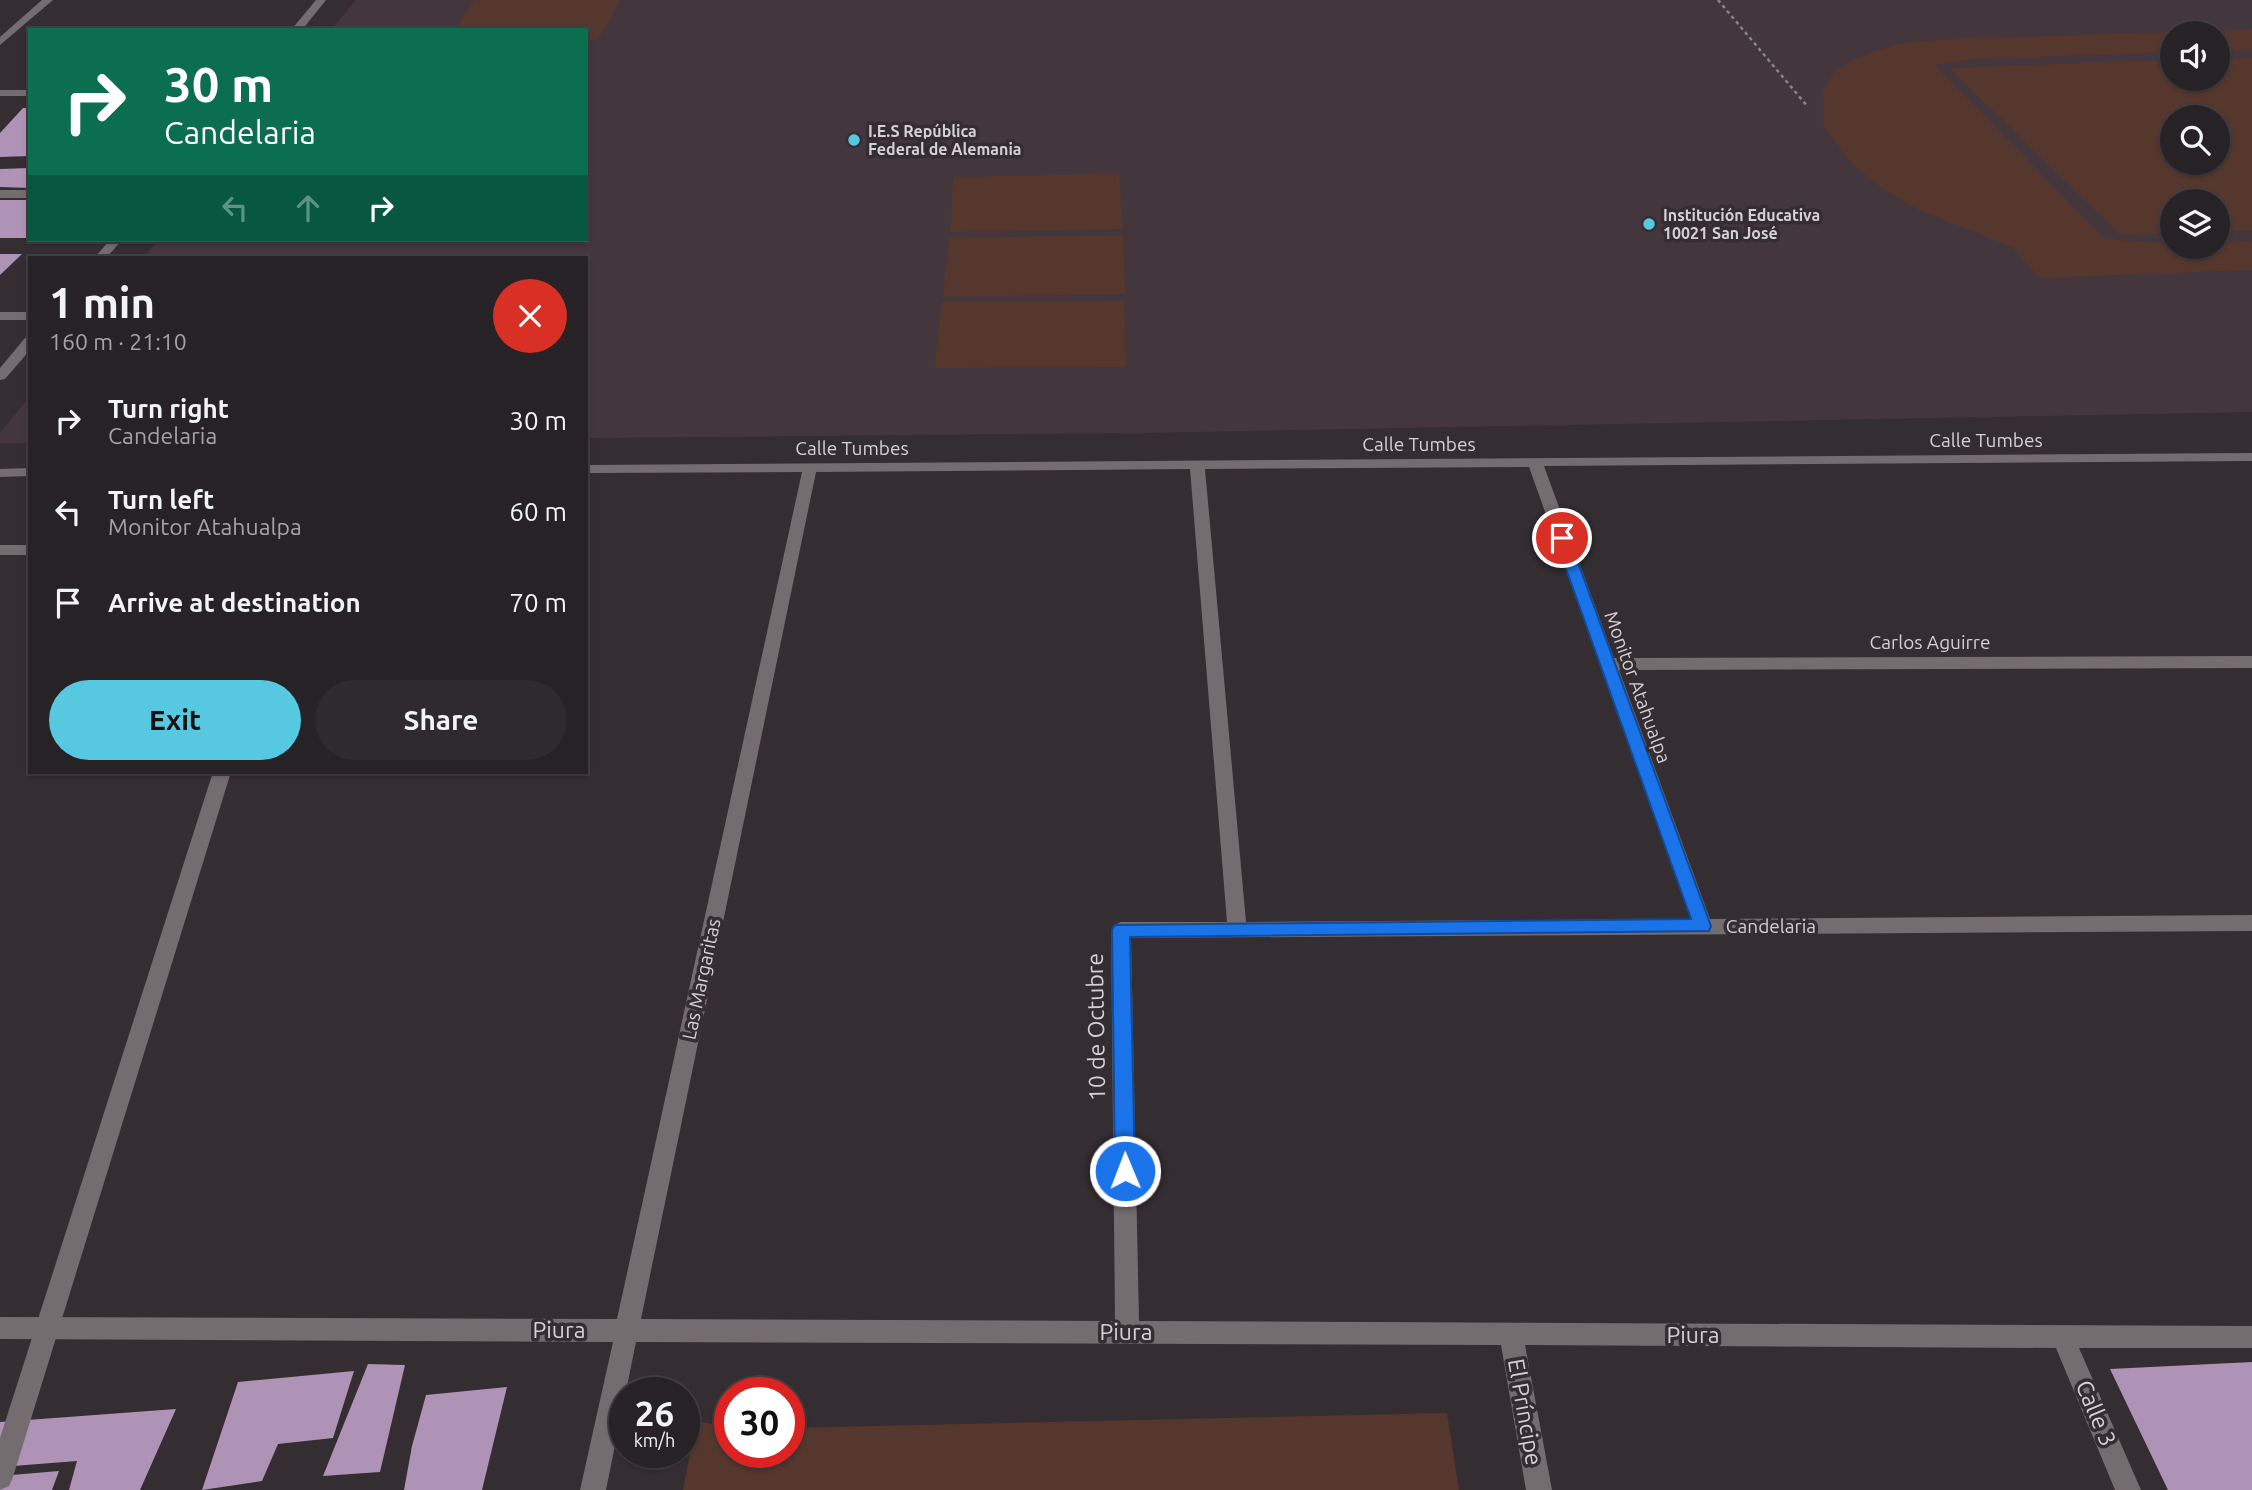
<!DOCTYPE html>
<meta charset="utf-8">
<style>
body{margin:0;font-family:Ubuntu,sans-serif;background:#2f2a2d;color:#f1f3f6;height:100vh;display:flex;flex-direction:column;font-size:26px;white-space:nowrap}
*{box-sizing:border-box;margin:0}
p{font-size:23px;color:#a4a4a7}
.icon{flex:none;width:38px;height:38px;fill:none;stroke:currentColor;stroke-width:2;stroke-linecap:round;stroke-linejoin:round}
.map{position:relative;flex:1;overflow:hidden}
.panel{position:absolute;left:28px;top:256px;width:560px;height:518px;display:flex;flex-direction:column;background:#272225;border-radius:0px;box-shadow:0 2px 5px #0004,0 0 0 2px #433f42}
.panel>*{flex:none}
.banner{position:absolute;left:28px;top:28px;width:560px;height:214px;border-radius:0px;box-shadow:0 2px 5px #0004,0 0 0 2px #433f42;background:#0b6e4f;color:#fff;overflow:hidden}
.controls{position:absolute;left:2160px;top:21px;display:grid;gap:14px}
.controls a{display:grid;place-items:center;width:70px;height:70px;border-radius:50%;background:#272225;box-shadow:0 2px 5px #0004,0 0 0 2px #433f42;font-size:35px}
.speed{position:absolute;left:609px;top:1377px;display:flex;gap:14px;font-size:35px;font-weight:700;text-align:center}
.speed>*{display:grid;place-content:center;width:91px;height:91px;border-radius:50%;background:#272225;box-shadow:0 2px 5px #0004,0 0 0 2px #433f42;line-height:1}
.speed small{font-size:18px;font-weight:400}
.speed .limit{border:10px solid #d22;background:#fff;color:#111}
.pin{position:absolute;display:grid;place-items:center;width:60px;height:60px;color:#fff;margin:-30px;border:4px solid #fff;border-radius:50%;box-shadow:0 2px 7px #0007}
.me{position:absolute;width:77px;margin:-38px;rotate:359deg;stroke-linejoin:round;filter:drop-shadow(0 0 5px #0008)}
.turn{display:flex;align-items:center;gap:24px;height:147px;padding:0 21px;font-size:32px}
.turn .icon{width:91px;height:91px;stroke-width:2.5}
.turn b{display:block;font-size:49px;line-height:60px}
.lanes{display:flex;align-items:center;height:66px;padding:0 21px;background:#0003;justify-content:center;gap:35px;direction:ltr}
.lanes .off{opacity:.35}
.round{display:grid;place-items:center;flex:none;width:74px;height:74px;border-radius:37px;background:#2f2a2d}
.head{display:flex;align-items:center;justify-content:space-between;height:119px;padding:0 21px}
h1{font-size:42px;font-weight:600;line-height:52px}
.cta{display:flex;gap:14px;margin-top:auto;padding:14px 21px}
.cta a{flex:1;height:80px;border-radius:42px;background:#56c9e0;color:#111;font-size:28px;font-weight:600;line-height:80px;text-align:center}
.cta a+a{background:#2f2a2d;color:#f1f3f6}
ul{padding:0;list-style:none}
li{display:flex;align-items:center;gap:21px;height:91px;padding:0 21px}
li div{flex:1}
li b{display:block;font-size:26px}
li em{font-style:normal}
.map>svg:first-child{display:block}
</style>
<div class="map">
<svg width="2252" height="1490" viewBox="0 0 2252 1490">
<rect width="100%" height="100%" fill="#342d31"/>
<g fill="#43373d" fill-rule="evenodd">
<path d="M 356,0 L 2252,0 L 2252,412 L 1140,433 L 586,438 L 586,257 L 144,257 L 159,240 L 586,240 L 586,30 L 331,30 ZM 2172,33 L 2217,33 L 2217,79 L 2172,79 ZM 2172,117 L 2217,117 L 2217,163 L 2172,163 ZM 2172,201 L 2217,201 L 2217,247 L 2172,247 Z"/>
<path d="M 30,396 L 30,443 L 0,443 L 0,433 Z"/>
</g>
<g fill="#55372d" fill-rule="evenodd">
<path d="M 475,0 L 620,0 L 598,40 L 586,40 L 586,30 L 454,30 Z"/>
<path d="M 2252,29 L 2252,50 L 2217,51 L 2217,33 L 2172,33 L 2172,52 L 1974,59 L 1934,65 L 2105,239 L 2172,244 L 2172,247 L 2217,247 L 2217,243 L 2252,241 L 2252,270 L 2040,278 L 2012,247 L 1917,209 L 1883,189 L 1855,167 L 1823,126 L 1823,91 L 1833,74 L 1851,61 L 1875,51 L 1900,44 L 1936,40 Z"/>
<path d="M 2252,58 L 2252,230 L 2217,231 L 2217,201 L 2172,201 L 2172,233 L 2121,235 L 1949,68 L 2172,60 L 2172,79 L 2217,79 L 2217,59 ZM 2217,117 L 2217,163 L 2172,163 L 2172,117 Z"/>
<path d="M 1119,174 L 1123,229 L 950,232 L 953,177 Z"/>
<path d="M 1123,235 L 1125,294 L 943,297 L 949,238 Z"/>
<path d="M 1124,301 L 1126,367 L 934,368 L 942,302 Z"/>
<path d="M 1447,1413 L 1459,1490 L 683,1490 L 696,1421 L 730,1427 L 730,1452 L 789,1452 L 789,1428 Z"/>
</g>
<g fill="#af93b6">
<path d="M 23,108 L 30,108 L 30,156 L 0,157 L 0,133 Z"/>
<path d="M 30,168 L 30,188 L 0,187 L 0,169 Z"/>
<rect x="0" y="200" width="30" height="38"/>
<path d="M 0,254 L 22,254 L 0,275 Z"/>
<path d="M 2252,1362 L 2252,1490 L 2168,1490 L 2110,1369 Z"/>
<path d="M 368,1364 L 405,1365 L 380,1472 L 323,1476 Z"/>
<path d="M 354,1371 L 333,1438 L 278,1444 L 262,1481 L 202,1490 L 238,1382 Z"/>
<path d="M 507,1387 L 482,1490 L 404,1490 L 412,1446 L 426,1395 Z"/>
<path d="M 176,1409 L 140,1490 L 69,1490 L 77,1461 L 0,1467 L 0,1422 Z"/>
<path d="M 59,1471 L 52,1490 L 0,1490 L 0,1476 Z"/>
</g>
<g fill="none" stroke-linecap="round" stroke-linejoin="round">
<path stroke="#8a8487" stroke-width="2.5" stroke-dasharray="3.5 3.5" stroke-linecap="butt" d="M 1718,0 L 1808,107"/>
<g fill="#746d70" fill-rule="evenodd">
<rect x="0" y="190" width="30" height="8"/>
<rect x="0" y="312" width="30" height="8"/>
<rect x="0" y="545" width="30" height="10"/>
<path d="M 213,772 L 231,772 L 13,1477 L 9,1486 L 0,1490 L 0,1438 Z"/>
</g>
<g fill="#746d70" fill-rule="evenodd">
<path d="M 42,0 L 53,0 L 0,45 L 0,37 Z"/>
<rect x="0" y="90" width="30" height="6"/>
<path d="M 2252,453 L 2252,461 L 1544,466 L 1614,658 L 2252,656 L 2252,668 L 1619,670 L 1710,919 L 2252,915 L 2252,931 L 1131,938 L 1139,1321 L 2252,1326 L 2252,1348 L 2079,1348 L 2141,1490 L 2115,1490 L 2056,1348 L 1525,1345 L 1552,1490 L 1526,1490 L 1501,1345 L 636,1342 L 606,1490 L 580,1490 L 613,1342 L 0,1339 L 0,1317 L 617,1319 L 802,472 L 586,473 L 586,465 ZM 1529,467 L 1691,919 L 1246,922 L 1205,469 ZM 1190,469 L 1227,922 L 1121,922 L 1114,925 L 1111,930 L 1115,1321 L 641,1319 L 816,472 Z"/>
<path d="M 30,468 L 30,476 L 0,477 L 0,469 Z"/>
</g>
<g fill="#746d70" fill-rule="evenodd">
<path d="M 316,0 L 326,0 L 302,30 L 291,30 Z"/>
<path d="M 110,240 L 122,240 L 107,257 L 95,257 Z"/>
<path d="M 30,337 L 30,350 L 5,379 L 0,380 L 0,368 L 25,338 Z"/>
</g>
</g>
<path fill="#1a73e8" stroke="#114b97" stroke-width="2" d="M 1562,533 L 1569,538 L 1711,926 L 1709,931 L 1130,937 L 1135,1171 L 1132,1178 L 1125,1180 L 1118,1178 L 1115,1171 L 1112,930 L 1115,925 L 1691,919 L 1555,538 Z"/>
<g fill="#56c9e0" stroke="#342d31" stroke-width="2.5">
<circle cx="854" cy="140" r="7"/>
<circle cx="1649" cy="224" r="7"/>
</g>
<g text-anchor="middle" stroke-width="7" stroke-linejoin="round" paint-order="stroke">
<g font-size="16" font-weight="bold" fill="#d5d1d3" stroke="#342d31" text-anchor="start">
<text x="868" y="137">I.E.S República<tspan x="868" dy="18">Federal de Alemania</tspan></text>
<text x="1663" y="221">Institución Educativa<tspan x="1663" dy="18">10021 San José</tspan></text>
</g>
<g font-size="19" fill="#d5d1d3" stroke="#342d31">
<text x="1986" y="447">Calle Tumbes</text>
<text x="1419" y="451">Calle Tumbes</text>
<text x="852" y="455">Calle Tumbes</text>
<text x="1930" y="649">Carlos Aguirre</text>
<text transform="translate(1638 687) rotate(70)" y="7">Monitor Atahualpa</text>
<text x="1771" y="933">Candelaria</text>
<text transform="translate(701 979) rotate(-78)" y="7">Las Margaritas</text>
</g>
<g font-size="23" fill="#d5d1d3" stroke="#342d31">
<text transform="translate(1096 1027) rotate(-91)" y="8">10 de Octubre</text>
<text x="559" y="1338">Piura</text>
<text x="1126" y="1340">Piura</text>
<text x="1693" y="1343">Piura</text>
<text transform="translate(1525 1412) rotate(80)" y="8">El Príncipe</text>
<text transform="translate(2096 1413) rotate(67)" y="8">Calle 3</text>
</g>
</g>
</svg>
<div class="controls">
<a><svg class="icon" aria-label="sound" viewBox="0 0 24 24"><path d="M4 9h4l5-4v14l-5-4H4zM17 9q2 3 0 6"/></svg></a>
<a><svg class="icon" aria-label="search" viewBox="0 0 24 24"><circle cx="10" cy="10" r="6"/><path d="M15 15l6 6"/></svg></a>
<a><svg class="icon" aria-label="layers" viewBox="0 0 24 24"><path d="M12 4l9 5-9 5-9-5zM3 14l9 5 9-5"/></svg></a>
</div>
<div class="speed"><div>26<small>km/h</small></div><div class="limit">30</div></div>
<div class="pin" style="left:1562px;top:538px;background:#d93025"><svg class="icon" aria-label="arrive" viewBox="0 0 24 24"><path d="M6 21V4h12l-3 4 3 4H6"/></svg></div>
<svg class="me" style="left:1125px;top:1171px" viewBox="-20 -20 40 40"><circle r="17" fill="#1a73e8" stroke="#fff" stroke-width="3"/><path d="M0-11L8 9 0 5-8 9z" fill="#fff"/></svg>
<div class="banner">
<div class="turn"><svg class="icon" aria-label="right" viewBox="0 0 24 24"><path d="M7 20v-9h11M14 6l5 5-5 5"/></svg><div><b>30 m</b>Candelaria</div></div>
<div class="lanes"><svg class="icon off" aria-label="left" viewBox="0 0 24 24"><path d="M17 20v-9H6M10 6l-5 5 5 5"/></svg><svg class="icon off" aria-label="ahead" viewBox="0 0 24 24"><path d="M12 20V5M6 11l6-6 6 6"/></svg><svg class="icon" aria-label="right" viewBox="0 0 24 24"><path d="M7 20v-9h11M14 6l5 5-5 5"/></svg></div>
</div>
<section class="panel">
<div class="head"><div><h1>1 min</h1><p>160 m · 21:10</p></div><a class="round" style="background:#d93025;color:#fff"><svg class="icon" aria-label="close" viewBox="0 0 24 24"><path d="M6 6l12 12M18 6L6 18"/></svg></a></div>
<ul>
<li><svg class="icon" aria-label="right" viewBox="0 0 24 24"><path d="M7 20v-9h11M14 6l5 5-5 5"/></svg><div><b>Turn right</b><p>Candelaria</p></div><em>30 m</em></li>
<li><svg class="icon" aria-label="left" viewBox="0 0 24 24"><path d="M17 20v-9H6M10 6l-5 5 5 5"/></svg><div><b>Turn left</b><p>Monitor Atahualpa</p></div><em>60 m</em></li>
<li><svg class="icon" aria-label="arrive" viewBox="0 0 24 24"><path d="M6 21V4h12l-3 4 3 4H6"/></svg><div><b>Arrive at destination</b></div><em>70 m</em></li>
</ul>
<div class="cta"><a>Exit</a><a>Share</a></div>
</section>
</div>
